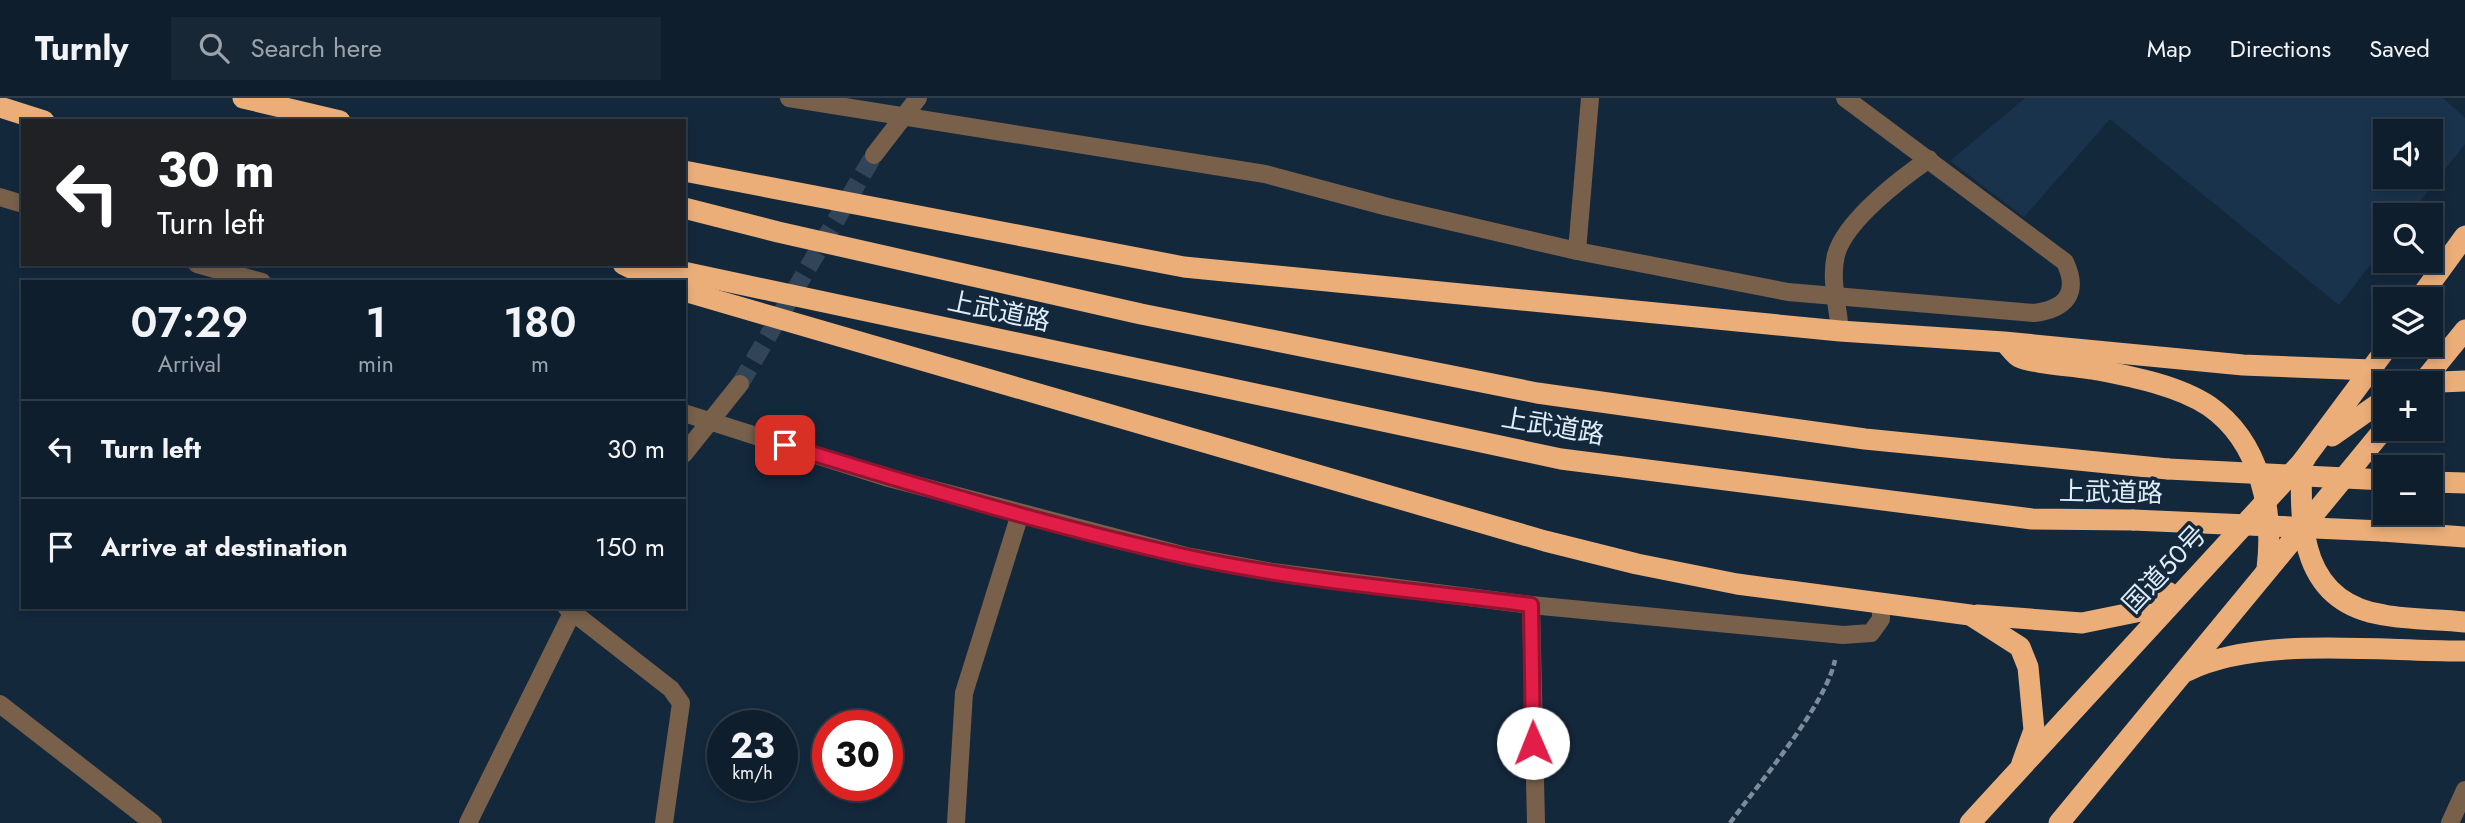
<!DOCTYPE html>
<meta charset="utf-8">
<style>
body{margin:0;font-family:Jost,"Noto Sans JP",sans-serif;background:#182735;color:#f1f3f6;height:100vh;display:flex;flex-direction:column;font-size:26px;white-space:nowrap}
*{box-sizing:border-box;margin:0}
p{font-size:23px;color:#9ba2aa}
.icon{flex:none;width:38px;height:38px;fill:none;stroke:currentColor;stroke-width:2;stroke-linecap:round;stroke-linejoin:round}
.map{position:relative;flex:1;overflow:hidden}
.panel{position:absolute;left:21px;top:182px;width:665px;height:329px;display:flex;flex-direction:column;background:#0f1e2d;border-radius:0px;box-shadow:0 4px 10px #0003,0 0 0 2px #2f3c49}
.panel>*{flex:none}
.top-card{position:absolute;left:21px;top:21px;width:665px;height:147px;border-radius:0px;box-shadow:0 4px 10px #0003,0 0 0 2px #2f3c49;background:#202124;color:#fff;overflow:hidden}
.buttons{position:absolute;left:2373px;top:21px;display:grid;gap:14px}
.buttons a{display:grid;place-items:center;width:70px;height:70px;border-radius:0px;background:#0f1e2d;box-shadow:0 4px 10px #0003,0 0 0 2px #2f3c49;font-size:35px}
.speed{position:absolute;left:707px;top:612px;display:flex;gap:14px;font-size:35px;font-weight:700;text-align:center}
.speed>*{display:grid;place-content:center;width:91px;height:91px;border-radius:50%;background:#0f1e2d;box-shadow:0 4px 10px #0003,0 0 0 2px #2f3c49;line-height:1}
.speed small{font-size:18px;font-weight:400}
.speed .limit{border:10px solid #d22;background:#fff;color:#111}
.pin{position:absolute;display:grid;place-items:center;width:60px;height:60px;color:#fff;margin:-30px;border-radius:14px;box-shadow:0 4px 10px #0006}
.me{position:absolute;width:77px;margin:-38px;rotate:359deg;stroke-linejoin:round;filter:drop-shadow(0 0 5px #0008)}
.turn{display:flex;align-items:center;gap:24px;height:147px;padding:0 21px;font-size:32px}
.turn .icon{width:91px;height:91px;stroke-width:2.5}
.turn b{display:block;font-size:49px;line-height:60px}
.eta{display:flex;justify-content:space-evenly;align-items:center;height:119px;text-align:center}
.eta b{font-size:42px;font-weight:600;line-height:49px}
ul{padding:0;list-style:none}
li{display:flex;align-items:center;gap:21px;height:98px;padding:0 21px;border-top:2px solid #2f3c49}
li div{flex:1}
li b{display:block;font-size:26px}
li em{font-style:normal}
header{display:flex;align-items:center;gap:42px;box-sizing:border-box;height:98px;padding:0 35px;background:#0f1e2d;border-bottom:2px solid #2f3c49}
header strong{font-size:33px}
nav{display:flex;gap:38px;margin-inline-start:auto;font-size:24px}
.search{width:490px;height:63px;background:#182735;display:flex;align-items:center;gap:18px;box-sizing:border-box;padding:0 24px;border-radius:0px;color:#9ba2aa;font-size:26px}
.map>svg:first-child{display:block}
</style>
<header>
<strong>Turnly</strong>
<div class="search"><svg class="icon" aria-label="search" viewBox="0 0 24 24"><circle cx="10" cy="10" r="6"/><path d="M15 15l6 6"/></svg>Search here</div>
<nav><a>Map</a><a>Directions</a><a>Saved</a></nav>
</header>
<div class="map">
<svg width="2465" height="725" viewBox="0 0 2465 725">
<rect width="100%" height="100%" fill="#14283c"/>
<path fill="#1a334c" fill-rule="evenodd" d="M 2025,0 L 2443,0 L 2465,20 L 2465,46 L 2409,117 L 2385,117 L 2385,148 L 2339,207 L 2110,21 L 2024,119 L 1950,63 ZM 2385,33 L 2431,33 L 2431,79 L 2385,79 Z"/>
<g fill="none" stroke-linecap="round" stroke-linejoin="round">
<path stroke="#324558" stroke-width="18" stroke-dasharray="18 9" stroke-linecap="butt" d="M 740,286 L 874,57"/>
<path stroke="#7a8b9b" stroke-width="4.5" stroke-dasharray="7 3.5" stroke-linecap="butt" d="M 1730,725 C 1759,685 1826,607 1835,562"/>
<g stroke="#78604b" stroke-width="18">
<path d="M 789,0 L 1265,76 L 1388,109 L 1577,153 L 1788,194 L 2034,215 C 2065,211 2080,196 2065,164 L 1845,0"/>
<path d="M 874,57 L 918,0"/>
<path d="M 0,99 L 23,106"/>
<path d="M 1577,153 L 1590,0"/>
<path d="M 197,166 L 262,184"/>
<path d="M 1840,233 C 1838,209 1830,180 1836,157 C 1845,123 1900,81 1929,61"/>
<path d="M 684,315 L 885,379 L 1186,458 L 1272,474 L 1531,507 L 1843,537 L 1871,535 L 1881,521 L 1881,506"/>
<path d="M 684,356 L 740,286"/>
<path d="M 1531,507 L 1536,725"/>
<path d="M 566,509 L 671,591 L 681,605 L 664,725"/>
<path d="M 0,606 L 153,725"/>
<path d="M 468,725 L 575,509"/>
<path d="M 956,725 L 964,595 L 1020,416"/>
<path d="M 2450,725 L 2465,692"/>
</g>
<g stroke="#ebae79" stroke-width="21">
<path d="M 243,0 L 340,23"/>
<path d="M 0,9 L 44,23"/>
<path d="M 684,73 L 1184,169 L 1840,233 L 2004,244 L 2243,267 L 2372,272"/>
<path d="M 684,110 L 778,134 L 1141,216 L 1537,295 L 1865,341 L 2168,371"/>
<path d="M 623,166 L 657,183"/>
<path d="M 646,166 L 1561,361 L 2032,421 L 2133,422"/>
<path d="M 684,193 L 1545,443 L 1637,466 L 1737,486 L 1970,517 L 2020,549 L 2028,569 L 2034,632 L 2022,665"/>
<path d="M 2419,201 L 2465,138"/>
<path d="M 2008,248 C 2011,251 2015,257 2019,259 C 2033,266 2080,268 2098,272 C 2134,279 2179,288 2209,308 C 2261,344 2274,413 2267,471"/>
<path d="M 2416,285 L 2465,283"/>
<path d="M 2422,285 L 2465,232"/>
<path d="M 2332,338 L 2385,301"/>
<path d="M 2305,361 L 2302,364 C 2299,431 2302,505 2384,517 C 2410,522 2438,521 2465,524"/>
<path d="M 2431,384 L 2465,385"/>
<path d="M 2382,433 L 2465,439"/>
<path d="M 1977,517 L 2082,525 L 2141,513 L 2168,494"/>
<path d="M 2187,573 C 2260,537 2383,554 2465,553"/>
<path d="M 1970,725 L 2302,364 L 2389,247"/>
<path d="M 2059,725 L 2385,330"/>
</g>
<g stroke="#ebae79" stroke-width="21">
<path d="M 2168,371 L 2385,382"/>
<path d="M 2133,422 L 2382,433"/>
</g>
</g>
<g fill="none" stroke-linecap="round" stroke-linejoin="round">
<g stroke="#92132f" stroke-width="18">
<path id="route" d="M 785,347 C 917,388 1050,428 1184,458 C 1298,483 1416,492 1531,507 L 1533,645"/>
</g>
<use href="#route" stroke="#e11d48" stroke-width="12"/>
</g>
<g text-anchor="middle" stroke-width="7" stroke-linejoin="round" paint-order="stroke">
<g font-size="26" fill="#dfecf9" stroke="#14283c">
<text transform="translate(999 213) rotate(12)" y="9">上武道路</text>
<text transform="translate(1553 328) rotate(10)" y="9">上武道路</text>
<text transform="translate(2111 394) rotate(1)" y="9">上武道路</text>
<text transform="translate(2164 471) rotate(-47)" y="9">国道50号</text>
</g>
</g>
</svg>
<div class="buttons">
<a><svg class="icon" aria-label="sound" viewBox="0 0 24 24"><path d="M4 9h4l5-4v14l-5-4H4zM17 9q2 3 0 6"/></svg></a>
<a><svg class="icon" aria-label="search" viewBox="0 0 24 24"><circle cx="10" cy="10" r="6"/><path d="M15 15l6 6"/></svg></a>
<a><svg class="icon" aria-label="layers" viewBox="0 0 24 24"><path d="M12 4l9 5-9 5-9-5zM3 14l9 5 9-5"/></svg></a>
<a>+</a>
<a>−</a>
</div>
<div class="speed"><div>23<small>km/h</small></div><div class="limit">30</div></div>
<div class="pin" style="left:785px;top:347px;background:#d93025"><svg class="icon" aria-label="arrive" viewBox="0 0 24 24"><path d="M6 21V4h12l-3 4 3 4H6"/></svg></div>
<svg class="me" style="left:1533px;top:645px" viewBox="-20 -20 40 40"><circle r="19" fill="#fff"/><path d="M0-13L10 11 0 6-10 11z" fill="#e11d48"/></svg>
<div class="top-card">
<div class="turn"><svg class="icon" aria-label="left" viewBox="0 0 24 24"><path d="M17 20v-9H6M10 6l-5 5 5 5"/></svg><div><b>30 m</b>Turn left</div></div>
</div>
<section class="panel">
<div class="eta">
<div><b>07:29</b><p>Arrival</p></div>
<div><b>1</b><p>min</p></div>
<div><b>180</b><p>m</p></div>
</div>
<ul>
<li><svg class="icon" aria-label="left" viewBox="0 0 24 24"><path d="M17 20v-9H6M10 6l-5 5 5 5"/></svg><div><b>Turn left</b></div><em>30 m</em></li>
<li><svg class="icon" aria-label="arrive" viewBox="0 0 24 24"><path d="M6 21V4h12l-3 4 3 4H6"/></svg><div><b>Arrive at destination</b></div><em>150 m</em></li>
</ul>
</section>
</div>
